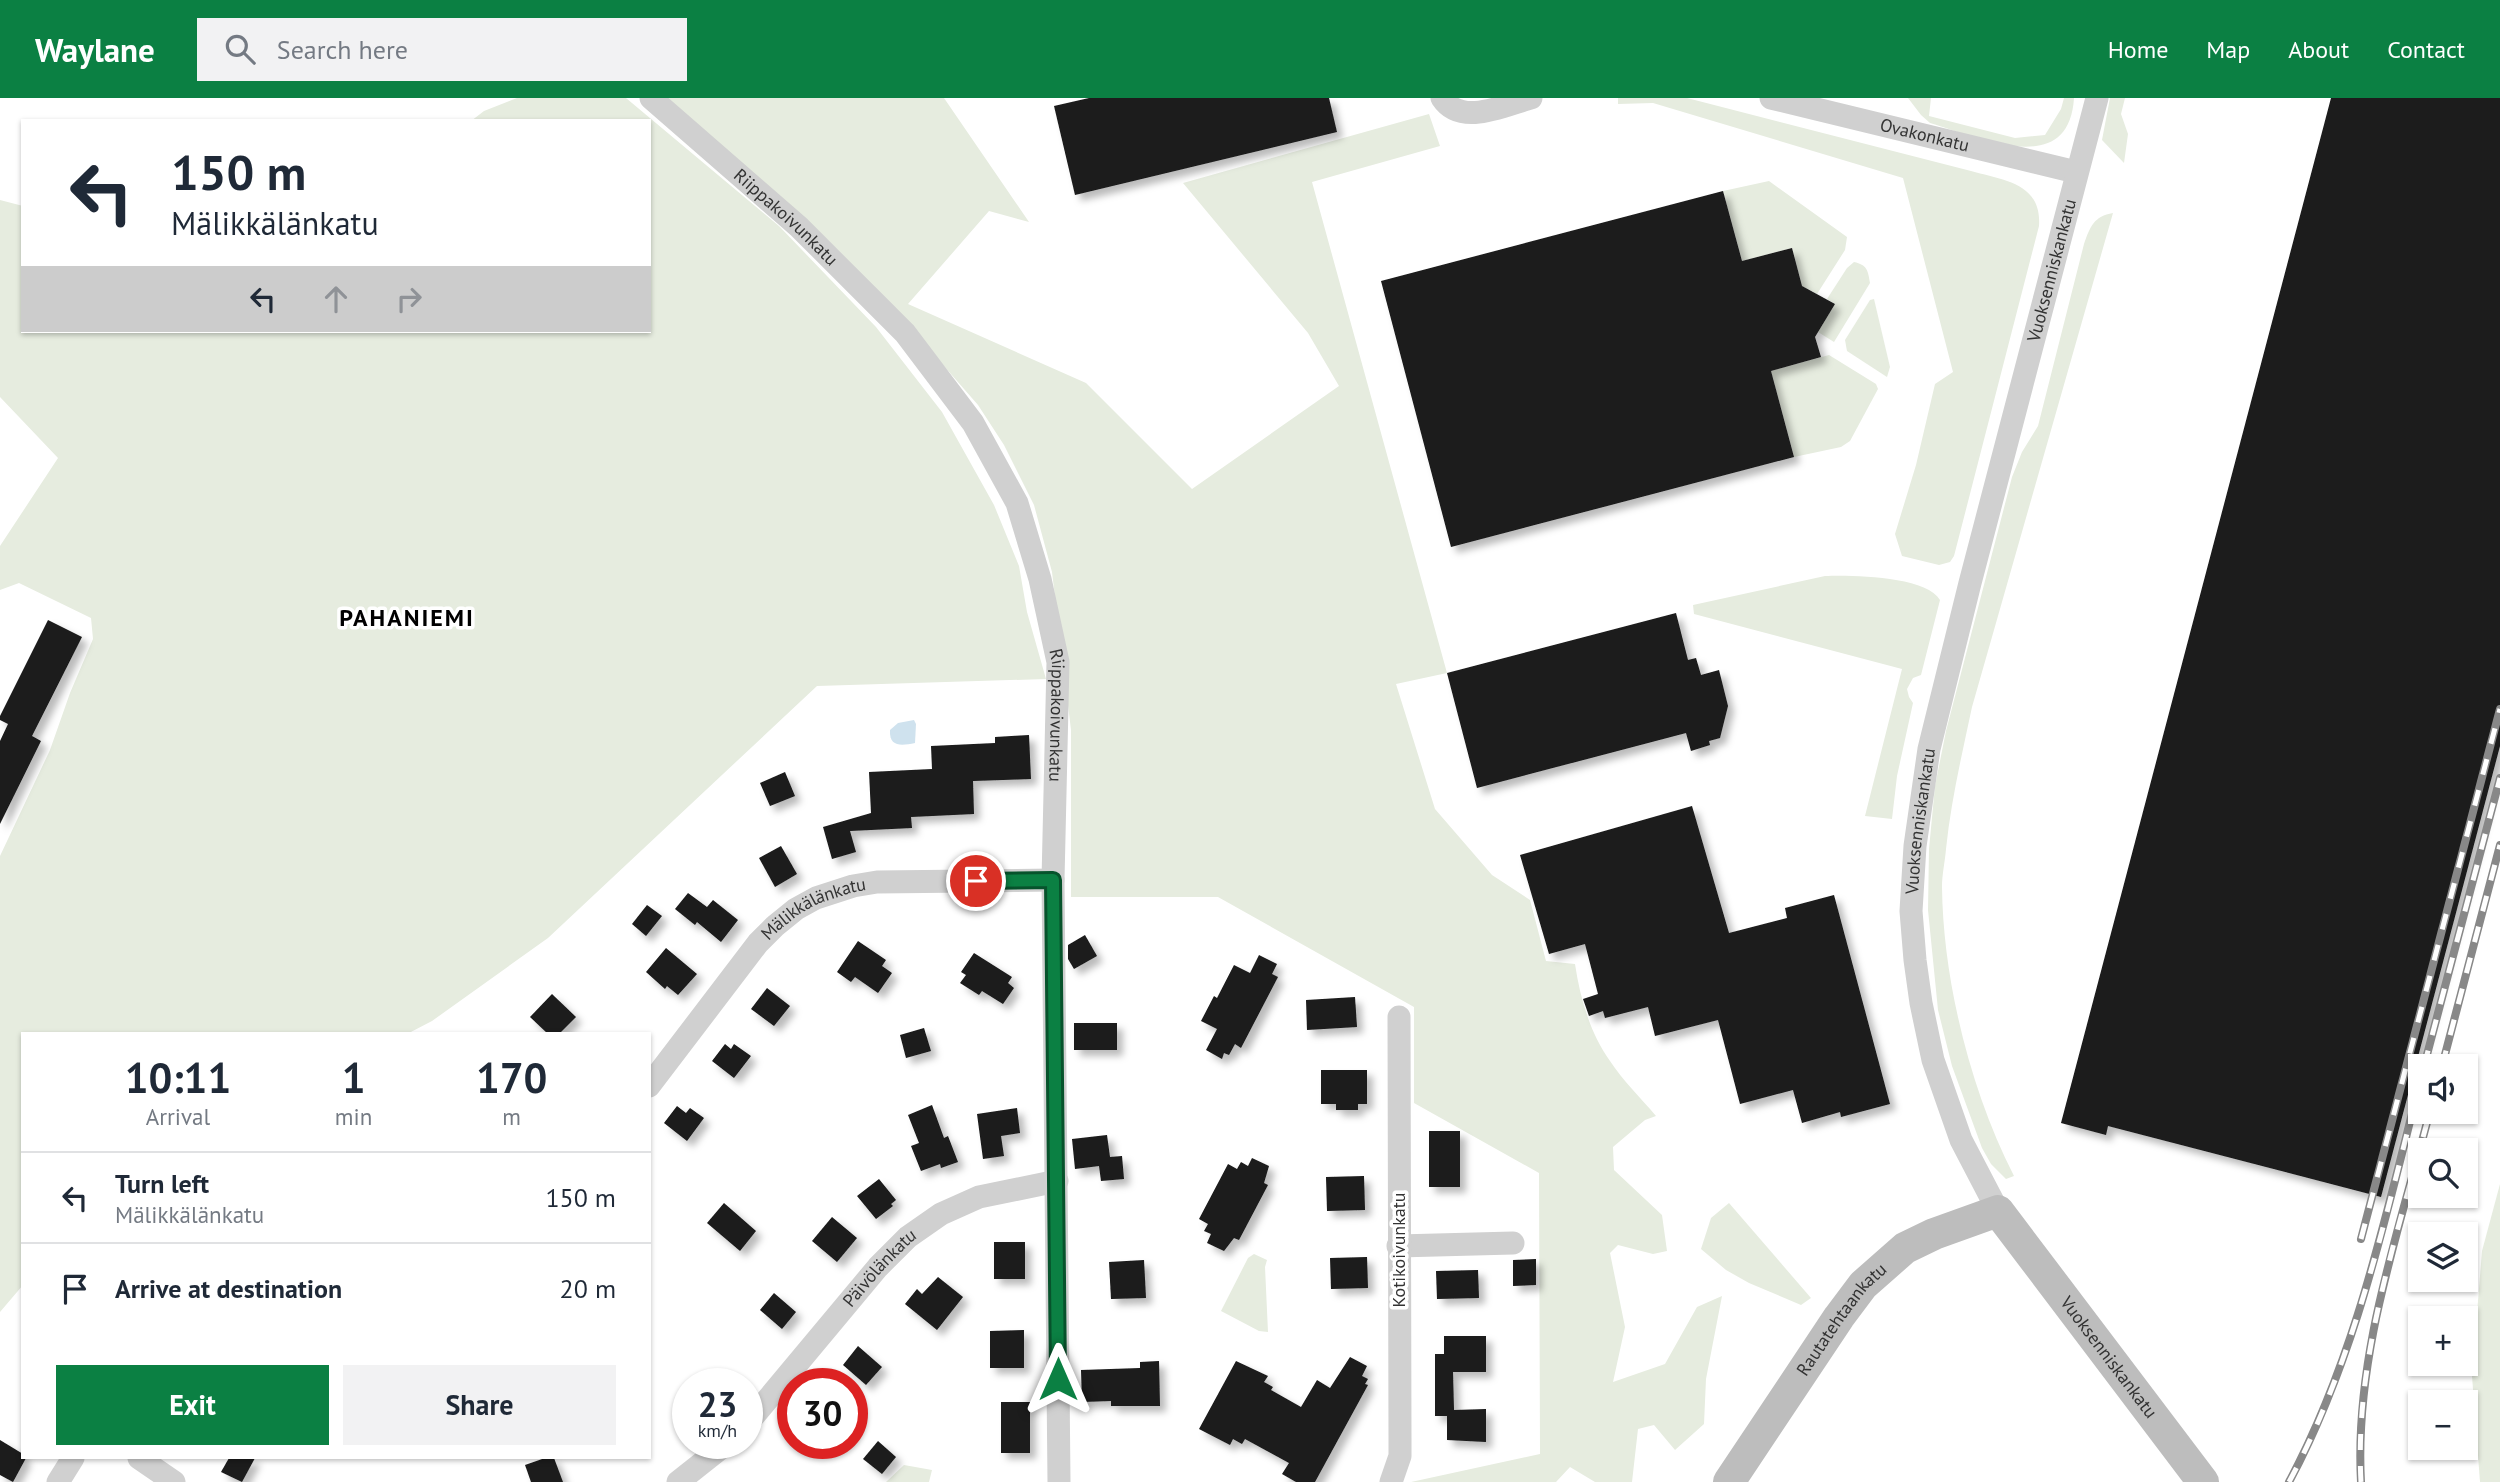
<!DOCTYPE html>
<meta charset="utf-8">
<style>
body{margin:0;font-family:"PT Sans",sans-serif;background:#f2f2f3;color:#1f2937;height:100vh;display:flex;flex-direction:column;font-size:26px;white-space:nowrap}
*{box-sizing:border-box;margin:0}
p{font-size:23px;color:#747a83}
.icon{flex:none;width:38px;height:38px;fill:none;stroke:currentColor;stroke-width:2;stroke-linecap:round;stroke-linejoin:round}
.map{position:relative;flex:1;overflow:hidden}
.panel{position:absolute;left:21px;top:934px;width:630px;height:427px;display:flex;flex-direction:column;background:#fff;border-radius:0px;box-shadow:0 2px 5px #0004}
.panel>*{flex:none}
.hud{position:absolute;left:21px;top:21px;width:630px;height:214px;border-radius:0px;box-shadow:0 2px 5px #0004;background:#fff;color:#1f2937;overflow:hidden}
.controls{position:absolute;left:2408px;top:956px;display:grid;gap:14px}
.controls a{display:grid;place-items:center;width:70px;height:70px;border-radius:0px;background:#fff;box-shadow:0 2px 5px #0004;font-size:35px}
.speed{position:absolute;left:672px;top:1270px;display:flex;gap:14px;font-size:35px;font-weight:700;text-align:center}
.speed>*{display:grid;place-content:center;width:91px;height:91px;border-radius:50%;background:#fff;box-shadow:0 2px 5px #0004;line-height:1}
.speed small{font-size:18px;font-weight:400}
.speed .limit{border:10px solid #d22;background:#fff;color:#111}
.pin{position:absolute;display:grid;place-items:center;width:60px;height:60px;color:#fff;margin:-30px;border:4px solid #fff;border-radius:50%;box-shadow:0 2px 7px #0007}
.me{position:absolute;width:77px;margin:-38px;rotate:0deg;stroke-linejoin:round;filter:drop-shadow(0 0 5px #0008)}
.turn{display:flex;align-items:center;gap:24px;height:147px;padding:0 35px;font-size:32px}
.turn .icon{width:91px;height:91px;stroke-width:2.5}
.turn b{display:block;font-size:49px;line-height:60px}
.lanes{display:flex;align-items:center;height:66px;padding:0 35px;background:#0003;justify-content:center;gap:35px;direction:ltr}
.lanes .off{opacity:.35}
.eta{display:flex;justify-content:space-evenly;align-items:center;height:119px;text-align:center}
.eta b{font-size:42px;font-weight:600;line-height:49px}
.cta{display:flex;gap:14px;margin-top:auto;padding:14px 35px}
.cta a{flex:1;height:80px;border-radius:0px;background:#0b8043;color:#fff;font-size:28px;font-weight:600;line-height:80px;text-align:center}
.cta a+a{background:#f2f2f3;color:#1f2937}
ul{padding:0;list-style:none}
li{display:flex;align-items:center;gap:21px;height:91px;padding:0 35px;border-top:2px solid #e0e1e3}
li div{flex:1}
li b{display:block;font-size:26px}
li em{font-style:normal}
header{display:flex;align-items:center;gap:42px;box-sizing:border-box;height:98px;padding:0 35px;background:#0b8043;color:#fff}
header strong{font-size:33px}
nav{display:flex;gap:38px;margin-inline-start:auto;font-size:24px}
.search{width:490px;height:63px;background:#f2f2f3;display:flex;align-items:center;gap:18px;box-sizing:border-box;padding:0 24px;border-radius:0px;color:#747a83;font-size:26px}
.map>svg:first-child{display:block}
</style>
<header>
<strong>Waylane</strong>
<div class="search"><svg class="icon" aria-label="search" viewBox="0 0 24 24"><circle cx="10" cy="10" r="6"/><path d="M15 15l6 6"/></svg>Search here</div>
<nav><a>Home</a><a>Map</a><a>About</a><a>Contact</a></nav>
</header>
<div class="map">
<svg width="2500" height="1384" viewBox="0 0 2500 1384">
<defs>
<filter id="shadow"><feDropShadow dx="6" dy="6" stdDeviation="3.5" flood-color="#0004"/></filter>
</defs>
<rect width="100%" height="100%" fill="#fff"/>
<g fill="#e6ecdf">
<path d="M 517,0 L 626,0 L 779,128 L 876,229 L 942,314 L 994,407 L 1019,468 L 1027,514 L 1046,581 L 817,588 L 548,840 L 432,923 L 407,936 L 23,936 L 23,1187 L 0,1214 L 0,758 L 50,652 L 70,595 L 93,541 L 91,520 L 19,485 L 0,492 L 0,448 L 58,360 L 0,299 L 0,102 L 23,108 L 23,233 L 649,233 L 649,23 L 471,23 L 484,13 Z"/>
<path d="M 664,0 L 944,0 L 1029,124 L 989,113 L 908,206 L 1086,285 L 1192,391 L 1339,288 L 1308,235 L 1183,85 L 1429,16 L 1440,48 L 1312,84 L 1447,575 L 1396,586 L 1435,711 L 1492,777 L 1530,802 L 1546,863 L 1575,866 C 1580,900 1590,935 1610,963 C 1623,983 1641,1000 1656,1018 L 1645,1022 L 1613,1049 L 1614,1072 L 1662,1117 L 1667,1153 L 1653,1156 L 1618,1147 L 1610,1155 L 1625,1229 L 1613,1284 L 1665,1266 L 1697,1209 L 1722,1198 L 1706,1281 L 1704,1326 L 1675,1352 L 1654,1327 L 1638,1331 L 1632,1384 L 1595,1384 L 1570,1369 L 1556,1384 L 1411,1384 L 1540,1356 L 1539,1075 L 1414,1005 L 1414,909 L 1218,799 L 1071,799 L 1071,632 L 1052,474 L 1034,407 L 1004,347 L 978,307 L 895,212 Z"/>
<path d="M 1618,0 L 1687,0 L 1971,73 C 2003,82 2042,85 2039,128 L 1954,458 L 1950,464 L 1939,467 L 1902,458 L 1895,436 L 1916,367 L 1935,286 L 1953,274 L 1903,80 L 1653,5 L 1618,6 Z"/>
<path d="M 1908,0 L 1931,0 L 1929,18 L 2015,40 L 2045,37 L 2061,11 L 2064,0 L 2074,0 C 2069,82 1978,39 1930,25 L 1921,17 Z"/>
<path d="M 2110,0 L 2125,0 L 2121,16 L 2128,36 L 2124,65 L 2102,42 Z"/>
<path d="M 1769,83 L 1847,139 L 1845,152 L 1817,196 L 1802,188 L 1792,150 L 1742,163 L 1723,93 Z"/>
<path d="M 2113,115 L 1972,609 C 1962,656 1951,703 1946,751 C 1945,764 1942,776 1942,789 C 1943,883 1971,994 2014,1078 L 2006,1081 L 1991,1066 L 1982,1050 L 1952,968 L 1938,912 L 1928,812 L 1929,751 L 1935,688 L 1946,633 L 2012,379 L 2022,354 L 2038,328 L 2084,146 C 2090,129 2094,118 2113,115 Z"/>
<path d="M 1854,164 C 1867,167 1868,172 1870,185 L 1834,244 L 1818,234 L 1835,206 L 1827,201 L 1847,170 Z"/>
<path d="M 1874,201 L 1890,269 L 1887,279 L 1847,253 L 1845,242 L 1870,202 Z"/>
<path d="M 1829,257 L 1876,286 L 1878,291 L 1850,343 L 1841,349 L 1794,359 L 1771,273 Z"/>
<path d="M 1825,478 C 1852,477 1926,478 1940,502 L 1921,577 L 1913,580 L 1907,591 L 1909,599 L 1913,605 L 1897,678 L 1892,721 L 1865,718 L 1902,571 L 1694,516 L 1693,507 Z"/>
<path d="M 2500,1086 L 2500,1384 L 2480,1384 L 2472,1278 L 2482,1153 Z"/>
<path d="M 1729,1105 L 1811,1200 L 1801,1207 L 1749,1185 L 1726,1172 L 1701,1151 L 1711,1120 Z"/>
<path d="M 1254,1156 L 1267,1162 L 1265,1169 L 1268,1234 L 1259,1233 L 1221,1213 L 1248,1160 Z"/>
<path d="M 904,1367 L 932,1372 L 929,1384 L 886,1384 Z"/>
</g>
<path fill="#cfe2ee" d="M 914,622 L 916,626 L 915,645 C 901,648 889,649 890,632 L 898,625 Z"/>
<g fill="#1a1a1a" filter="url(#shadow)">
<path d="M 1089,0 L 1329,0 L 1337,34 L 1075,97 L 1054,8 Z"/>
<path d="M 2331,0 L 2500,0 L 2500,648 L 2381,1099 L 2108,1028 L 2106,1037 L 2061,1025 Z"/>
<path d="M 1723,93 L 1742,163 L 1792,150 L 1802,188 L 1835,206 L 1815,239 L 1821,259 L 1771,273 L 1794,359 L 1451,449 L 1381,183 Z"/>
<path d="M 1676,515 L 1688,562 L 1696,560 L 1701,577 L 1719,572 L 1728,608 L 1720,640 L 1709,643 L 1710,647 L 1691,653 L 1686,635 L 1477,690 L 1447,575 Z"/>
<path d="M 48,522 L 82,539 L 32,638 L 41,643 L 0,726 L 0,643 L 8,626 L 0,622 L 0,618 Z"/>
<path d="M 1029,637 L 1031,681 L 973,683 L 974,716 L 911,719 L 912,730 L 850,733 L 856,754 L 832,761 L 823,729 L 871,715 L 869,674 L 932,671 L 931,648 L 995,645 L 995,639 Z"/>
<path d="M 785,674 L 795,698 L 770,708 L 760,685 Z"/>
<path d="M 1692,708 L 1729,835 L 1787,820 L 1785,810 L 1834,797 L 1890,1006 L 1841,1019 L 1840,1014 L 1802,1025 L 1793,992 L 1740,1006 L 1718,922 L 1655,938 L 1648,909 L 1605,920 L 1603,913 L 1589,918 L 1583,901 L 1598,896 L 1585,846 L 1549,856 L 1520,757 Z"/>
<path d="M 781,748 L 797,776 L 775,789 L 759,760 Z"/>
<path d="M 688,795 L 707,809 L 713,802 L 738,822 L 721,844 L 697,824 L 695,827 L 675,811 Z"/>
<path d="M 647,807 L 662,818 L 646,838 L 632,826 Z"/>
<path d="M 1085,837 L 1097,858 L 1074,871 L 1068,861 L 1068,847 Z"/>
<path d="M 858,843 L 886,862 L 882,868 L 892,875 L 878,895 L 855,879 L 851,884 L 837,874 Z"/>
<path d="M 666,850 L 697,876 L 678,897 L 667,888 L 665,891 L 646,874 Z"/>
<path d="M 974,855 L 1012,879 L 1008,885 L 1014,890 L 1003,906 L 982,893 L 979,897 L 960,885 L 966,877 L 961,874 Z"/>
<path d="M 1259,857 L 1277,866 L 1272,876 L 1278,879 L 1241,950 L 1235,946 L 1229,957 L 1224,955 L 1222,961 L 1206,952 L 1217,931 L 1201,923 L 1214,898 L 1217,900 L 1234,867 L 1250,875 Z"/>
<path d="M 767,890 L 790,908 L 774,928 L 751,911 Z"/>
<path d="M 552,896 L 576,919 L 559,936 L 548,936 L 530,919 Z"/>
<path d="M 1355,899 L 1357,929 L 1307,932 L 1306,902 Z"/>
<rect x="1074" y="925" width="43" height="27"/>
<path d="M 924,930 L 931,953 L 906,960 L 900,937 Z"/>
<path d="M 725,946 L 731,951 L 734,946 L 751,958 L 734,980 L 712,963 Z"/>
<path d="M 1321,972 L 1367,972 L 1367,1006 L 1358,1006 L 1358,1012 L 1336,1012 L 1336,1006 L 1321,1006 Z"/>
<path d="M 932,1007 L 944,1040 L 948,1038 L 958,1064 L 941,1070 L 940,1066 L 921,1073 L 911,1048 L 919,1045 L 908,1017 Z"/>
<path d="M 677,1008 L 686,1015 L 690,1010 L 704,1020 L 687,1043 L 664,1025 Z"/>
<path d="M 1017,1010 L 1020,1035 L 1001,1038 L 1004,1058 L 983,1061 L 977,1016 Z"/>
<rect x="1429" y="1033" width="31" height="56"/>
<path d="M 1107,1037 L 1110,1059 L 1122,1058 L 1124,1081 L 1101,1083 L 1099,1068 L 1075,1071 L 1072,1041 Z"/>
<path d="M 1252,1060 L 1269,1068 L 1264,1085 L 1268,1087 L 1239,1142 L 1234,1140 L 1224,1153 L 1207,1145 L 1211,1136 L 1204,1133 L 1208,1126 L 1199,1121 L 1228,1066 L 1237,1071 L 1241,1064 L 1248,1068 Z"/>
<path d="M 1364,1078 L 1365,1112 L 1327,1113 L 1326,1079 Z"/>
<path d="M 879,1081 L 896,1102 L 891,1106 L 893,1108 L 876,1121 L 857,1098 Z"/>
<path d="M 724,1105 L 756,1133 L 740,1153 L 707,1125 Z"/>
<path d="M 832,1119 L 857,1140 L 837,1164 L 812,1143 Z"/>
<rect x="994" y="1144" width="31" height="37"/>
<path d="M 1367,1159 L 1368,1190 L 1331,1191 L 1330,1160 Z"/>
<path d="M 1536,1161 L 1536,1187 L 1513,1188 L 1513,1162 Z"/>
<path d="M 1144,1162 L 1146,1200 L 1111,1201 L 1109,1164 Z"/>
<path d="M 1478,1172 L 1479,1200 L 1437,1201 L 1436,1173 Z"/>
<path d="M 938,1179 L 963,1199 L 937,1232 L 905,1206 L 917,1191 L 922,1196 Z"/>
<path d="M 774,1195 L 796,1214 L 782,1231 L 760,1212 Z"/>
<path d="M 1024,1232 L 1024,1270 L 990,1270 L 990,1233 Z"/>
<path d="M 1444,1238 L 1486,1238 L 1486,1274 L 1453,1274 L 1454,1312 L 1486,1311 L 1486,1344 L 1447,1342 L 1447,1318 L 1435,1318 L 1435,1256 L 1444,1256 Z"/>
<path d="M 858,1248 L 882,1269 L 866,1287 L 843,1267 Z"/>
<path d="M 1350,1259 L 1367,1268 L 1362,1278 L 1368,1281 L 1365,1286 L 1368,1287 L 1315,1384 L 1296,1384 L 1282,1376 L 1289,1365 L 1245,1341 L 1242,1346 L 1233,1341 L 1230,1347 L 1199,1331 L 1236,1263 L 1268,1278 L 1264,1284 L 1273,1289 L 1271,1292 L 1301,1309 L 1317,1282 L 1330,1290 Z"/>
<path d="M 1159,1263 L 1160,1308 L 1111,1308 L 1111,1303 L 1082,1304 L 1081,1272 L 1140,1270 L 1140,1264 Z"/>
<rect x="1001" y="1304" width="29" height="51"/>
<path d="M 0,1342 L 23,1356 L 23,1360 L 26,1360 L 13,1384 L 0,1377 Z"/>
<path d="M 878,1343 L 896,1359 L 882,1376 L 863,1361 Z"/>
<path d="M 229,1360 L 255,1360 L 242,1384 L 221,1374 Z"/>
<path d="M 545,1360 L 554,1360 L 563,1384 L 531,1384 L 525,1367 Z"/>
</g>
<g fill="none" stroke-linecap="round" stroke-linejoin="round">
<g stroke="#d0d0d0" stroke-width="23">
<path id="s1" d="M 651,0 L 799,129 L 905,235 L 973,325 L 1017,405 L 1040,481 L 1058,564 L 1053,782 L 1059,1384"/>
<path d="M 1442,0 C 1461,29 1505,7 1531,0"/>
<path id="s2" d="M 1771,0 L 2076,74"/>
<path id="s3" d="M 649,988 L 758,845 L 775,828 L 796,811 L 816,800 L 853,788 L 877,784 L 1053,782"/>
<path id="s4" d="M 1998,1113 L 1961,1042 L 1933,962 L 1921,905 L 1915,862 L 1911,813 L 1915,748 L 1929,651 L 1970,485 L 2097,0"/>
<path d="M 1398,1148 L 1513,1145"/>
<path id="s5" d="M 747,1326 L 878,1169 L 908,1139 L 941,1116 L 979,1099 L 1057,1083"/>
<path d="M 139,1360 L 174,1384"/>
<path d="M 58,1384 L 73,1360"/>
<path d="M 678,1384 L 726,1346"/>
<path d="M 1391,1384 L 1400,1358 L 1400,1340 L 1399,919"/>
</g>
<path stroke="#bdbdbd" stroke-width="32" id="s6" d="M 1729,1384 L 1839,1219 L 1863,1187 L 1905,1150 L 1934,1136 L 1998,1113 L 2203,1384"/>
<g stroke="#888" stroke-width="8">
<g id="rail">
<path d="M 2424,968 L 2500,680"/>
<path d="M 2442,968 L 2500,747"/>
<path d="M 2361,1141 L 2500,611"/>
<path d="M 2289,1384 C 2356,1259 2385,1120 2420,984"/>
<path d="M 2361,1384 C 2354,1258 2399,1133 2430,1013"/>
</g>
</g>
<use href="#rail" stroke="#fff" stroke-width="5" stroke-dasharray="16" stroke-linecap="butt"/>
</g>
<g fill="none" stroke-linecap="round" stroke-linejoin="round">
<g stroke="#07532c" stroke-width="18">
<path id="route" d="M 976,783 L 1053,782 L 1058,1281"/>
</g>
<use href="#route" stroke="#0b8043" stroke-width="12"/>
</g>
<g text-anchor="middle" stroke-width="7" stroke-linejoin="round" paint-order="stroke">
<g font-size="18" fill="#333" stroke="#fff">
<text dy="6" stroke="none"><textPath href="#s2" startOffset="158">Ovakonkatu</textPath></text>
<text dy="6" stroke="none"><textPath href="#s1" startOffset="180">Riippakoivunkatu</textPath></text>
<text dy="6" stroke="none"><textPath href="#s4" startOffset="973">Vuoksenniskankatu</textPath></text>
<text dy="6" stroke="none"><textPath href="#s1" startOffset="768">Riippakoivunkatu</textPath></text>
<text dy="6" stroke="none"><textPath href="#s4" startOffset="406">Vuoksenniskankatu</textPath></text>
<text dy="6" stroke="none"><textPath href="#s3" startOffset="247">Mälikkälänkatu</textPath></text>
<text transform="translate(1399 1152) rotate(-90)" y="6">Kotikoivunkatu</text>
<text dy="6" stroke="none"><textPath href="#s5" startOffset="205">Päivölänkatu</textPath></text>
<text dy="6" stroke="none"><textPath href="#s6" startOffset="198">Rautatehtaankatu</textPath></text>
<text dy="6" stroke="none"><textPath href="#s6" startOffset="578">Vuoksenniskankatu</textPath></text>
</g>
<g font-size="24" font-weight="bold" letter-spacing="2" fill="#000" stroke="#fff">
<text x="407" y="528">PAHANIEMI</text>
</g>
</g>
</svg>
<div class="controls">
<a><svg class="icon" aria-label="sound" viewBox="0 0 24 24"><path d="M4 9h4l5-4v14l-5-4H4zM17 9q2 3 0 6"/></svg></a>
<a><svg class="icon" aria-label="search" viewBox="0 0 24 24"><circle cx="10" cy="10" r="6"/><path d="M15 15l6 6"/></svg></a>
<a><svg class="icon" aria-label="layers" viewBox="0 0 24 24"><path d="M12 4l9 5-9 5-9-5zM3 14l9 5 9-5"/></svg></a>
<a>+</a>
<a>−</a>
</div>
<div class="speed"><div>23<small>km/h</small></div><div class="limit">30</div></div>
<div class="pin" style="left:976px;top:783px;background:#d93025"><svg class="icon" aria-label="arrive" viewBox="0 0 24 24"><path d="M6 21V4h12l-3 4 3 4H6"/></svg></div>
<svg class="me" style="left:1058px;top:1281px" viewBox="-20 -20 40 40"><path d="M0-17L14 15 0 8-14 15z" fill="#0b8043" stroke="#fff" stroke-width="4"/></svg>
<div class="hud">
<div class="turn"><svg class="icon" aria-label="left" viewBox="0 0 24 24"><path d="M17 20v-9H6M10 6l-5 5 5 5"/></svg><div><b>150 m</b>Mälikkälänkatu</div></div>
<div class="lanes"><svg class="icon" aria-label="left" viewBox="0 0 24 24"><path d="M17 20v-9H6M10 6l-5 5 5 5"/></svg><svg class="icon off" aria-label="ahead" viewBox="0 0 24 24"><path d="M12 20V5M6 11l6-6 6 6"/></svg><svg class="icon off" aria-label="right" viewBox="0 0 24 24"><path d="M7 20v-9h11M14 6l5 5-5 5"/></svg></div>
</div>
<section class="panel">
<div class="eta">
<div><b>10:11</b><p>Arrival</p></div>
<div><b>1</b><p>min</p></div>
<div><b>170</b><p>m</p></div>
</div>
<ul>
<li><svg class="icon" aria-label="left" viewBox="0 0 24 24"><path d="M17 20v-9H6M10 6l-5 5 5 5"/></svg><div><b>Turn left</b><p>Mälikkälänkatu</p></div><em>150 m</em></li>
<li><svg class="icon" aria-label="arrive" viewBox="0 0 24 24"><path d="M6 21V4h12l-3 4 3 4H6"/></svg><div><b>Arrive at destination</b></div><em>20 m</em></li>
</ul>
<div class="cta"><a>Exit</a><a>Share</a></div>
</section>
</div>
